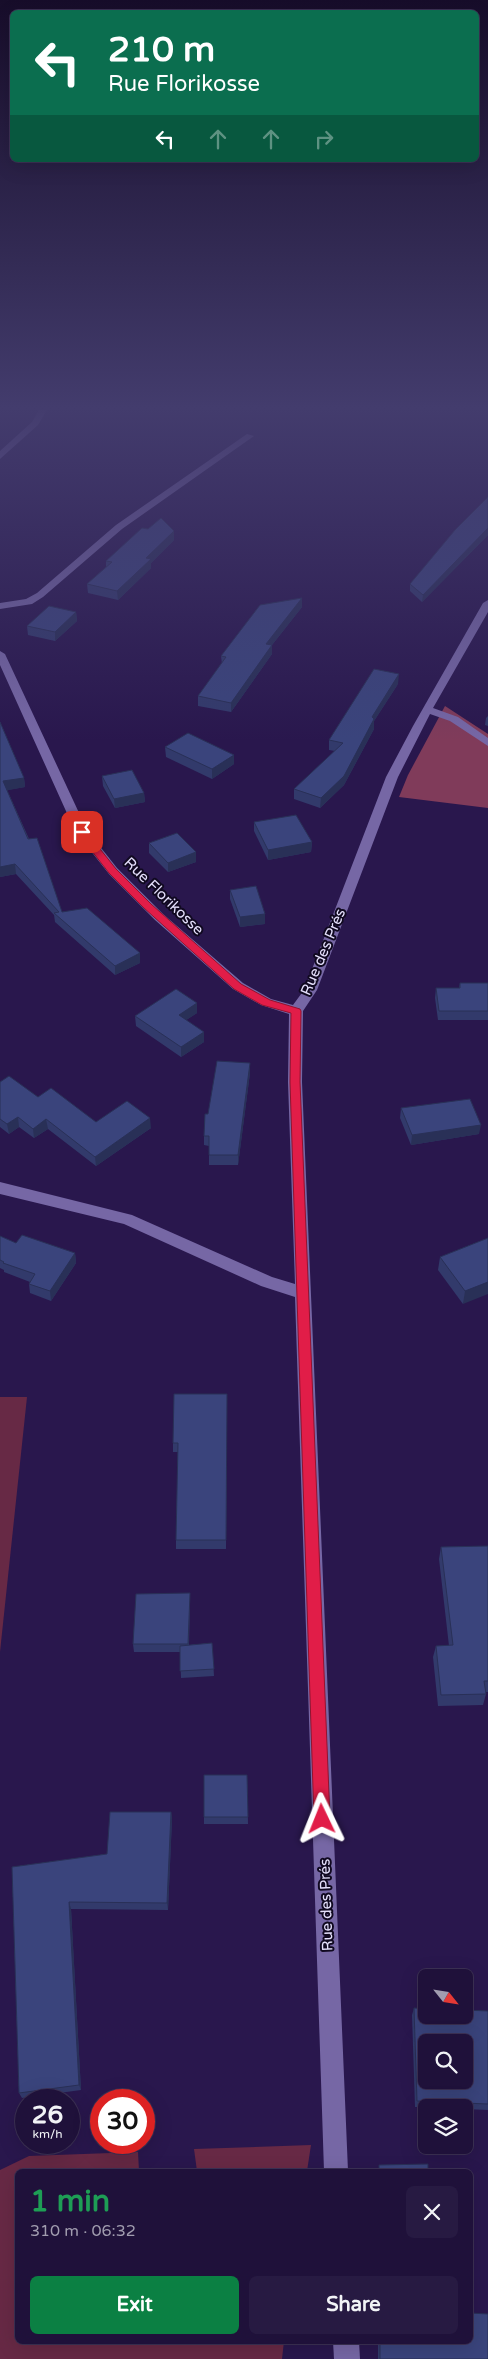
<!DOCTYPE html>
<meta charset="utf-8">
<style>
body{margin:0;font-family:"Varela Round",sans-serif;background:#271a42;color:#f1f3f6;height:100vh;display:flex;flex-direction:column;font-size:19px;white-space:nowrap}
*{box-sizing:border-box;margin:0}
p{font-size:16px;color:#a19daf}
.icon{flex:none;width:28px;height:28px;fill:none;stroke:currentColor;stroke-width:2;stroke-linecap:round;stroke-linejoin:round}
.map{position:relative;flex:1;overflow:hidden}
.drawer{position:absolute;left:15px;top:2169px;width:458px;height:175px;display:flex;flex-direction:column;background:#1f113a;border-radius:8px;box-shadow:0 5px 20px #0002,0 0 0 1px #3c3154}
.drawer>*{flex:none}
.top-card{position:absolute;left:10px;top:10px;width:469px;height:152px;border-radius:8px;box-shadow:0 5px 20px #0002,0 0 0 1px #3c3154;background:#0b6e4f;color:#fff;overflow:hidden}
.needle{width:32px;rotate:120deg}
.fabs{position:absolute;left:418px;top:1969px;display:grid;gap:10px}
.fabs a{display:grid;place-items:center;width:55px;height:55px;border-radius:8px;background:#1f113a;box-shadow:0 5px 20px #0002,0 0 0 1px #3c3154;font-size:25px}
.speed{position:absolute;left:15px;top:2089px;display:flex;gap:10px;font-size:25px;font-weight:700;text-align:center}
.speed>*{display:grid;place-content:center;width:65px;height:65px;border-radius:50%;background:#1f113a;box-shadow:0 5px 20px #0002,0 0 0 1px #3c3154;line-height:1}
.speed small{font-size:12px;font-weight:400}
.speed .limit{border:8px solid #d22;background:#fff;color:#111}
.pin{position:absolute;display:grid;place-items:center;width:42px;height:42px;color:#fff;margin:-21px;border-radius:10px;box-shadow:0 2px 8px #0006}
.me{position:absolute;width:55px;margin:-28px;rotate:358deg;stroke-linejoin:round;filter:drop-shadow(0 0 4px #0008)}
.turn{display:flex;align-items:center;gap:18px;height:105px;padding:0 15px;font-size:22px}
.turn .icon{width:65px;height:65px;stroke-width:2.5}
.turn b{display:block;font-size:35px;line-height:42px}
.lanes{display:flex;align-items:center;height:48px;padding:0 15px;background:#0003;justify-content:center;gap:25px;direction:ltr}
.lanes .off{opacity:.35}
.round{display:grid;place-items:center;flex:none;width:52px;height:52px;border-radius:8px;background:#271a42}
.overview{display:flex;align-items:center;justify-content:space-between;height:85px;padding:0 15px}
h1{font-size:30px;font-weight:700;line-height:38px;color:#1e9e55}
.primary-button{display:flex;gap:10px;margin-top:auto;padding:10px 15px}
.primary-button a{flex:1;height:58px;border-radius:8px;background:#0b8043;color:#fff;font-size:20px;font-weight:700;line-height:58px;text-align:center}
.primary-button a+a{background:#271a42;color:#f1f3f6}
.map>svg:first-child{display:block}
</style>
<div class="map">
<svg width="488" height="2359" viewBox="0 0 488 2359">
<rect width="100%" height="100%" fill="#29174d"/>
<g fill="#672945">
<path d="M 0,1397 L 27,1397 L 0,1652 Z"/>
<path d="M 311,2145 L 307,2171 L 197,2171 L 194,2149 Z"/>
<path d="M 138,2152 L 139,2171 L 18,2171 L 18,2341 L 284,2341 L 282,2359 L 0,2359 L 0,2170 L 29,2156 Z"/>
</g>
<path fill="#803b5a" d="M 445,706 L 488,734 L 488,808 L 399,797 L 408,775 Z"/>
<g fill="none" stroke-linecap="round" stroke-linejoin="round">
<g fill="#7667a5" fill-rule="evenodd">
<path d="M 39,410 L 47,410 L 38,425 L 0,459 L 0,451 L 32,422 Z"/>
<path d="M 247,434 L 254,436 L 122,529 L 43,597 L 32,604 L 0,609 L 0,603 L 26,599 L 37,593 L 116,525 Z"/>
<path d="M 488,600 L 488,612 L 433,708 L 458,717 L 488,738 L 488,746 L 450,721 L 430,714 L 398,777 L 317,990 L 303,1011 L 302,1082 L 348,2171 L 324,2171 L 295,1297 L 261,1286 L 124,1224 L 0,1194 L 0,1182 L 132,1215 L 272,1277 L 295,1284 L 288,1082 L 289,1014 L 261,1005 L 233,989 L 155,920 L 109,874 L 75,831 L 0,665 L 0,651 L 5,654 L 87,830 L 117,868 L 163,914 L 243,983 L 271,999 L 293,1005 L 304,990 L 386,777 L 413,726 L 483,603 Z"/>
<path d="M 333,2341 L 359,2341 L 360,2359 L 334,2359 Z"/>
</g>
</g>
<g fill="#323a6b">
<path d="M 488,497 L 488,535 L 422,602 L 410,591 L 410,584 Z"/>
<path d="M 174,540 L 151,563 L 151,568 L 118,600 L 88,593 L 87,584 L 106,567 L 106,561 Z"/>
<path d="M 302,598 L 302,607 L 272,645 L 272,654 L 231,712 L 198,706 L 198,696 L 222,664 L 221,656 Z"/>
<path d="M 76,612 L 77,621 L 55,641 L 28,635 L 27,626 Z"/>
<path d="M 398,684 L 374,721 L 374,729 L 344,785 L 320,808 L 294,799 L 294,789 L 335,751 L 329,750 L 329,740 Z"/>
<path d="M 488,716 L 488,726 L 485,725 L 486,718 Z"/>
<path d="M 0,722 L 24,778 L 25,787 L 7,790 L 62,912 L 140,953 L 140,963 L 115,975 L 55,922 L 54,915 L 16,874 L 0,877 Z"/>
<path d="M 165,747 L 234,764 L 212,779 L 166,757 Z"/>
<path d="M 102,776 L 144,793 L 145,802 L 115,808 L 103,786 Z"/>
<path d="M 254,822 L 312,842 L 311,852 L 268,860 L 254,831 Z"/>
<path d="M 149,843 L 196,852 L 196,862 L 168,872 L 149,853 Z"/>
<path d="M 230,890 L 265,914 L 265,924 L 240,927 L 230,899 Z"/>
<path d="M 460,983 L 488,983 L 488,1020 L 438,1020 L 435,998 L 436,988 L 459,988 Z"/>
<path d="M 197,1003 L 197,1013 L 186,1020 L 204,1042 L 181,1057 L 136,1026 L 135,1016 Z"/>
<path d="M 250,1063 L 250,1073 L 238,1165 L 209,1165 L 209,1146 L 204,1145 L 204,1136 L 208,1114 Z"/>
<path d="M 0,1082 L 96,1122 L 151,1128 L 96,1166 L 48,1129 L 34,1138 L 19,1127 L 9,1134 L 0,1127 Z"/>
<path d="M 401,1108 L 479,1134 L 411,1145 L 400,1118 Z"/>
<path d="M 0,1236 L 16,1243 L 75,1253 L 76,1263 L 51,1301 L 30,1293 L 29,1284 L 30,1282 L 4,1272 L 4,1270 L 0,1268 Z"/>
<path d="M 488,1238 L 463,1304 L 438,1270 L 440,1257 Z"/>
<path d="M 227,1394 L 226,1549 L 176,1549 L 176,1540 L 178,1452 L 173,1452 L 173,1443 Z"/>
<path d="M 488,1546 L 488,1692 L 485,1692 L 486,1694 L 483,1705 L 438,1706 L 433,1657 L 436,1646 L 449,1646 L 439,1559 L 441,1547 Z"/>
<path d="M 190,1593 L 190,1602 L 189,1645 L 212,1643 L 214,1676 L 181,1678 L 180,1652 L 134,1652 L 133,1644 Z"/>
<path d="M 247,1775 L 248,1824 L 204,1824 L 204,1817 Z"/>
<path d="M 171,1812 L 172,1819 L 168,1910 L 71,1909 L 81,2090 L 22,2098 L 19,2093 L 12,1867 L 107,1854 Z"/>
<path d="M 414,2008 L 488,2011 L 488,2110 L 464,2109 L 464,2108 L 415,2107 L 412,2015 Z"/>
<path d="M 378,2341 L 470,2341 L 488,2359 L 378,2359 Z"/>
</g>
<g fill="#293057">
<path d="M 488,528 L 488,535 L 422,602 L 423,595 Z"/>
<path d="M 174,531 L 174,540 L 151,563 L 151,568 L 118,600 L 117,591 L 146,558 Z"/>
<path d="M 302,598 L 302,607 L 272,645 L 272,654 L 231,712 L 231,703 L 266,644 Z"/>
<path d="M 76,612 L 77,621 L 55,641 L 55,632 Z"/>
<path d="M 399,674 L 398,684 L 374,721 L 374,729 L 344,785 L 320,808 L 321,798 Z"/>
<path d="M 234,755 L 234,764 L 212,779 L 212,769 Z"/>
<path d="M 24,778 L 25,787 L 4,791 L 3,781 Z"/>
<path d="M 144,793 L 145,802 L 115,808 L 114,799 Z"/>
<path d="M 312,842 L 311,852 L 268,860 L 268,850 Z"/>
<path d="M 196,852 L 196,862 L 168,872 L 168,863 Z"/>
<path d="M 15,864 L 16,874 L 0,877 L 0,867 Z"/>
<path d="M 265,914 L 265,924 L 240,927 L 240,917 Z"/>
<path d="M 140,953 L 140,963 L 115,975 L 115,966 Z"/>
<path d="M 197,1003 L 197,1013 L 179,1025 L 179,1015 Z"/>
<path d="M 204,1032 L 204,1042 L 181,1057 L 181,1047 Z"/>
<path d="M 250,1063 L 250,1073 L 238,1165 L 238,1155 Z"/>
<path d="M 18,1117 L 19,1127 L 9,1134 L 7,1124 Z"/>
<path d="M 150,1118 L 151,1128 L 96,1166 L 95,1157 Z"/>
<path d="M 46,1119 L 48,1129 L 34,1138 L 33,1129 Z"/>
<path d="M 481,1125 L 479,1134 L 411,1145 L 412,1135 Z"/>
<path d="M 75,1253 L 76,1263 L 51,1301 L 50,1291 Z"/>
<path d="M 488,1282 L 488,1294 L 463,1304 L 465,1291 Z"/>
<path d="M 190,1593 L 190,1602 L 188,1652 L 188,1644 Z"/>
<path d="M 171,1812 L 172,1819 L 168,1910 L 167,1903 Z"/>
<path d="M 69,1902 L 71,1909 L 81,2090 L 79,2085 Z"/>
</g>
<g fill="#3a447c" stroke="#293057" fill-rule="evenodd">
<path d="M 488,497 L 488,528 L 423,595 L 410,584 L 455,530 Z"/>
<path d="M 161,518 L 174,531 L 146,558 L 151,559 L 117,591 L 87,584 L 112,562 L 106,561 L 142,528 L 148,529 Z"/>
<path d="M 302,598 L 266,644 L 272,645 L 231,703 L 198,696 L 226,657 L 221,656 L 260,605 Z"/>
<path d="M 49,606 L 76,612 L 55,632 L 27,626 Z"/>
<path d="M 374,669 L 399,674 L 372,717 L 374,719 L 344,776 L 321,798 L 294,789 L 343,743 L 329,740 Z"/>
<path d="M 0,722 L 24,778 L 3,781 L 28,839 L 37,838 L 62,912 L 87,908 L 140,953 L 115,966 L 54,913 L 59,912 L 15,864 L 0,867 Z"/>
<path d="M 188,733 L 234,755 L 212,769 L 165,747 Z"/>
<path d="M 132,770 L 144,793 L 114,799 L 102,776 Z"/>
<path d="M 296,815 L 312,842 L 268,850 L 254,822 Z"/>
<path d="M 177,833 L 196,852 L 168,863 L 149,843 Z"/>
<path d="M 256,886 L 265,914 L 240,917 L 230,890 Z"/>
<path d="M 460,983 L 488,983 L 488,1011 L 439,1011 L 436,988 L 460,988 Z"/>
<path d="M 176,989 L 197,1003 L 179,1015 L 204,1032 L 181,1047 L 135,1016 Z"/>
<path d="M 217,1061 L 250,1063 L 238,1155 L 209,1155 L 209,1136 L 204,1136 L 205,1114 L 208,1114 Z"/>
<path d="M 9,1076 L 38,1097 L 51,1088 L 96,1122 L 127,1101 L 150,1118 L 95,1157 L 46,1119 L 33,1129 L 18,1117 L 7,1124 L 0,1119 L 0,1082 Z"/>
<path d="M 470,1099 L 481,1125 L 412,1135 L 401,1108 Z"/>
<path d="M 22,1235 L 75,1253 L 50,1291 L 29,1284 L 35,1274 L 3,1263 L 4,1262 L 0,1260 L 0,1236 L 16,1243 Z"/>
<path d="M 488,1238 L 488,1282 L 465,1291 L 440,1257 Z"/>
<path d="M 174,1394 L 227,1394 L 226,1540 L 176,1540 L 178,1443 L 173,1443 Z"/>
<path d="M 488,1546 L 488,1681 L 484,1681 L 486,1694 L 441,1695 L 436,1646 L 453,1645 L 441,1547 Z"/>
<path d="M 190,1593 L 188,1644 L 133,1644 L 136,1594 Z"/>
<path d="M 212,1643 L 214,1669 L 180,1671 L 180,1646 Z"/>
<path d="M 204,1775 L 247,1775 L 248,1817 L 204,1817 Z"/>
<path d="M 110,1812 L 171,1812 L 167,1903 L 69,1902 L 79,2085 L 19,2093 L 12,1867 L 107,1854 Z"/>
<path d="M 414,2008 L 426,2009 L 426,2015 L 464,2015 L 464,2010 L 488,2011 L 488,2104 L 417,2101 ZM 426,2042 L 464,2042 L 464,2080 L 426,2080 Z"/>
<path d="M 428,2164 L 428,2171 L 379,2171 L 379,2165 Z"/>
<path d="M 470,2313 L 488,2314 L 488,2359 L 380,2359 L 380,2341 L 470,2341 Z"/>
</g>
<linearGradient id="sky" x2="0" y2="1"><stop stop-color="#170d2a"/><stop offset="0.55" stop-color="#433c6d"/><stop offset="1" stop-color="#433c6d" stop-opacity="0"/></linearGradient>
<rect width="488" height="741" fill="url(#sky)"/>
<path fill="#e11d48" stroke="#92132f" d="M 82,829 L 85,830 L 116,869 L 151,904 L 241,984 L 270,1000 L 300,1009 L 301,1011 L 300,1082 L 330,1819 L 328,1825 L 322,1827 L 317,1825 L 314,1819 L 290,1082 L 291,1013 L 262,1005 L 234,989 L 144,908 L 109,873 L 77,832 Z"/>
<g text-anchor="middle" stroke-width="4" stroke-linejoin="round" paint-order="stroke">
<g font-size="15" fill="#e4dffb" stroke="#100920">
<text transform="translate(164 896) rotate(44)" y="5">Rue Florikosse</text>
<text transform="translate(323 952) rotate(-67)" y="5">Rue des Prés</text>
<text transform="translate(326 1905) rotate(-92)" y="5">Rue des Prés</text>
</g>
</g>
</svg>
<div class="fabs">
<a><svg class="needle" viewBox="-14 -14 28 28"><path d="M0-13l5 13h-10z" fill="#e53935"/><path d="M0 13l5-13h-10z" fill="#a19daf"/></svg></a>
<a><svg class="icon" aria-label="search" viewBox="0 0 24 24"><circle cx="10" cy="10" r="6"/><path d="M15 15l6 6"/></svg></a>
<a><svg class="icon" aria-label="layers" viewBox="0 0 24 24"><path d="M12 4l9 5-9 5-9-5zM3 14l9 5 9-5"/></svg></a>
</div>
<div class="speed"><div>26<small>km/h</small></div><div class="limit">30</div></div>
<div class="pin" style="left:82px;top:832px;background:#d93025"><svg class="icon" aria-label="arrive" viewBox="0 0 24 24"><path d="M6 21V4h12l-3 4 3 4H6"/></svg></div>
<svg class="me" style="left:322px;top:1819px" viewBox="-20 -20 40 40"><path d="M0-17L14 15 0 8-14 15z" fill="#e11d48" stroke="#fff" stroke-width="4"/></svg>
<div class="top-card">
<div class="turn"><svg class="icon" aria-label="left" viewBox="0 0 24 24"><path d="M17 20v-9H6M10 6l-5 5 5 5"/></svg><div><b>210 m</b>Rue Florikosse</div></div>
<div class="lanes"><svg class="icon" aria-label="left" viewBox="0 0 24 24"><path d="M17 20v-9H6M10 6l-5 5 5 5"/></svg><svg class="icon off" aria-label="ahead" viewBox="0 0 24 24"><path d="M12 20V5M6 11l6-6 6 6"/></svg><svg class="icon off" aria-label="ahead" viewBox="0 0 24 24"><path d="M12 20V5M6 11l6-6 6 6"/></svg><svg class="icon off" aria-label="right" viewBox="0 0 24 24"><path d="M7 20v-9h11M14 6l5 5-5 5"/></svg></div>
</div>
<section class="drawer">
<div class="overview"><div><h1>1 min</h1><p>310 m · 06:32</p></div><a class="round"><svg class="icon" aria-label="close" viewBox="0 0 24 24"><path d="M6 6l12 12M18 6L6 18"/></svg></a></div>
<div class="primary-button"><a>Exit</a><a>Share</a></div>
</section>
</div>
